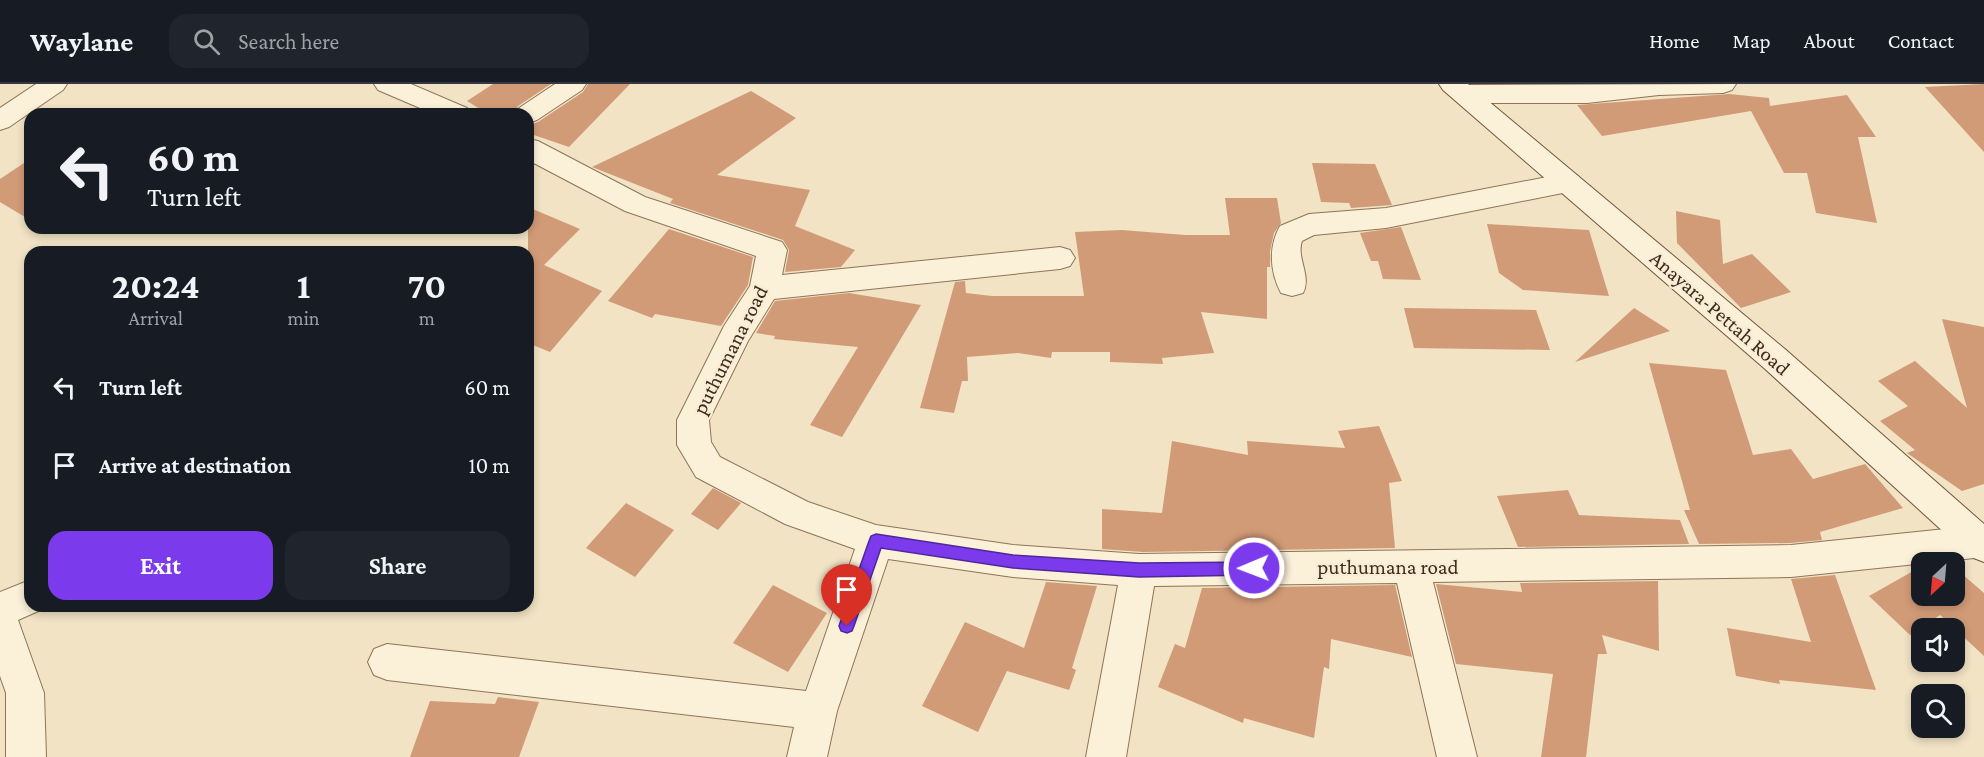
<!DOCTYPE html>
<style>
body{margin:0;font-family:"Crimson Pro",serif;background:#20242c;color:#f1f3f6;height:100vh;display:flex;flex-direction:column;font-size:22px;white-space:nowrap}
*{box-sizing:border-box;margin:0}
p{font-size:20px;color:#9ea1a6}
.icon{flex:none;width:33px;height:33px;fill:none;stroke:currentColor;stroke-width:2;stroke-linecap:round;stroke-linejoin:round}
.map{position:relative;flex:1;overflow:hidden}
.panel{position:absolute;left:24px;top:162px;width:510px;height:366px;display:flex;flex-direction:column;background:#171b24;border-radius:18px;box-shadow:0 3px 9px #0003}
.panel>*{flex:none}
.guide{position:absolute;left:24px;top:24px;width:510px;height:126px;border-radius:18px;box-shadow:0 3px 9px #0003;background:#171b24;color:#f1f3f6;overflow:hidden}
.needle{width:39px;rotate:206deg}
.buttons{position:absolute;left:1911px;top:468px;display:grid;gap:12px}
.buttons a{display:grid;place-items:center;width:54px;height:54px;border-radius:12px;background:#171b24;box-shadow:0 3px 9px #0003;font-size:30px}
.pin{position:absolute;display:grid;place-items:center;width:51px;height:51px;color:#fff;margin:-62px -26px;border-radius:50% 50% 50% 0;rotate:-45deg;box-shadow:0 0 6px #0007}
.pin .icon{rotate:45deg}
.me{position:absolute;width:66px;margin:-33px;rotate:269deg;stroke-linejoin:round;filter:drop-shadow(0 0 4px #0008)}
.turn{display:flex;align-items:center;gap:21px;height:126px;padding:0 24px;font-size:27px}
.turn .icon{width:78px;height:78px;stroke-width:2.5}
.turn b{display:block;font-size:42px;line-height:51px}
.eta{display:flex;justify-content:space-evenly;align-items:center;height:102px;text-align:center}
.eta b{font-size:36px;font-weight:700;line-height:42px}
.button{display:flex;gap:12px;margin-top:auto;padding:12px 24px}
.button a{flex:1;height:69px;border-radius:18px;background:#7c3aed;color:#fff;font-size:24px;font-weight:700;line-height:69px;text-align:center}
.button a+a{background:#20242c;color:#f1f3f6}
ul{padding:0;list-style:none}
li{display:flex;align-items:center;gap:18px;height:78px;padding:0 24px}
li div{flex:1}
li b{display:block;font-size:22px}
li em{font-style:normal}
header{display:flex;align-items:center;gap:36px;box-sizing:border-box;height:84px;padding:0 30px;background:#171b24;border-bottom:2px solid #363941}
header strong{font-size:28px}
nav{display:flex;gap:33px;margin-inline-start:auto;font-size:21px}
.search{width:420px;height:54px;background:#20242c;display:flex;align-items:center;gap:15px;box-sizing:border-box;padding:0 21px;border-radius:18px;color:#9ea1a6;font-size:22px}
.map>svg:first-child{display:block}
</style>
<header>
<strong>Waylane</strong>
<div class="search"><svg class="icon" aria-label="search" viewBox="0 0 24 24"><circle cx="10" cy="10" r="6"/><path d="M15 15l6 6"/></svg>Search here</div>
<nav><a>Home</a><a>Map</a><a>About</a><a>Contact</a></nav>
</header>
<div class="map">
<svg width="1984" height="673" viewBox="0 0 1984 673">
<rect width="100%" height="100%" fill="#f1e3c4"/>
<g fill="#d29b77">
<path d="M 493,0 L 551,0 L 518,22 L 513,30 L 488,30 L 467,17 Z"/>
<path d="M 588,0 L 630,0 L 569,63 L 528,49 L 528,41 L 538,38 L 583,8 Z"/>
<path d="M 1984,0 L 1984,68 L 1925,3 Z"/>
<path d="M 751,7 L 796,34 L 717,91 L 810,106 L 795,142 L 855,166 L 841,183 L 785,188 L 789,166 L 783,156 L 670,119 L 673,115 L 592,83 Z"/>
<path d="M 1729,10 L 1769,14 L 1770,22 L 1847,11 L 1876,53 L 1858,53 L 1877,139 L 1816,129 L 1807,89 L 1784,89 L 1751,27 L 1602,52 L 1577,21 Z"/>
<path d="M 30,75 L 30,136 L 0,118 L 0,95 Z"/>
<path d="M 1312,79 L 1375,80 L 1392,121 L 1351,124 L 1349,119 L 1321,118 Z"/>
<path d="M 1225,114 L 1277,114 L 1281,139 L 1274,149 L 1270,167 L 1270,183 L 1267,183 L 1267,235 L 1201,228 L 1214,269 L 1162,274 L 1163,280 L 1110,278 L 1110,268 L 1052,268 L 1051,274 L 1018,269 L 967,273 L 968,297 L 962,297 L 954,329 L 920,324 L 955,198 L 965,197 L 966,209 L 992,212 L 1084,212 L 1075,148 L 1122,146 L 1185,151 L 1230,151 Z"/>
<path d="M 528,123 L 580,145 L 544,181 L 602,207 L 550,268 L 528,259 Z"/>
<path d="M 1676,127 L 1720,136 L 1723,180 L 1752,170 L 1791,208 L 1741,224 L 1677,159 Z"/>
<path d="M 1487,140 L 1589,146 L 1609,212 L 1523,206 L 1499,189 Z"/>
<path d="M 1401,143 L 1421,196 L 1383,195 L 1378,177 L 1371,177 L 1360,149 Z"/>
<path d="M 669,145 L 753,173 L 748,201 L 721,242 L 655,230 L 652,234 L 608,217 Z"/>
<path d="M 849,209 L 921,221 L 842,353 L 810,341 L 858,263 L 774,255 L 775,252 L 756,249 L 775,217 Z"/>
<path d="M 1404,224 L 1536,226 L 1550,266 L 1414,264 Z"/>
<path d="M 1634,224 L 1670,247 L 1575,278 Z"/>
<path d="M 1942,235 L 1984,243 L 1984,400 L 1962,407 L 1907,369 L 1915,366 L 1880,337 L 1908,322 L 1878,297 L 1915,277 L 1967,324 Z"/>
<path d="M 1649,279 L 1726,286 L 1753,371 L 1791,365 L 1813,395 L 1865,380 L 1903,424 L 1820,448 L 1822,456 L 1791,459 L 1699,460 L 1684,426 L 1690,426 Z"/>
<path d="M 1379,342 L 1402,397 L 1389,399 L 1395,464 L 1143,468 L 1102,465 L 1102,425 L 1162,429 L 1172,357 L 1248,371 L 1247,357 L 1345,364 L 1338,347 Z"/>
<path d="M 713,404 L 741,419 L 718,446 L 691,430 Z"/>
<path d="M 1568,406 L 1579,431 L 1680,436 L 1689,460 L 1518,463 L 1497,412 Z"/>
<path d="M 626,419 L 674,446 L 635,493 L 586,464 Z"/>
<path d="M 1922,482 L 1922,512 L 1954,512 L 1954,483 L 1984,509 L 1984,572 L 1940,531 L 1910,551 L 1869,512 Z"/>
<path d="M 1835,491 L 1876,606 L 1779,596 L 1780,600 L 1736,592 L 1727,544 L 1811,558 L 1791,495 Z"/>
<path d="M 1658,497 L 1659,567 L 1602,551 L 1607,570 L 1598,570 L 1586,673 L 1541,673 L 1553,590 L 1456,580 L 1436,500 L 1522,508 L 1520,499 Z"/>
<path d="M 1046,498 L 1097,502 L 1072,584 L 1076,586 L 1069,606 L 1007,587 L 978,648 L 922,622 L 965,538 L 1024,564 Z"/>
<path d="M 773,501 L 827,529 L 788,588 L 733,559 Z"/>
<path d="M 1395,501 L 1412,573 L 1331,555 L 1329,585 L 1324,583 L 1314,654 L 1244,634 L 1243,639 L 1158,603 L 1175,560 L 1185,564 L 1202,504 Z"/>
<path d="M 498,613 L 539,618 L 519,673 L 410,673 L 430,617 L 495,620 Z"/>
</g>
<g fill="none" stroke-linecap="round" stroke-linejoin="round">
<g stroke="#8e7459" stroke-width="2">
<g id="street">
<path d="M 36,0 L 67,0 L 63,6 L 9,43 L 0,46 L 0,24 Z"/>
<path d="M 374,0 L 411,0 L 467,24 L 471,30 L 434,30 L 378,6 Z"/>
<path d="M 555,0 L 586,0 L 582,6 L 537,36 L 528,39 L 528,30 L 515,30 L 519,24 Z"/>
<path d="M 1736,0 L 1732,6 L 1723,9 L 1659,11 L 1587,19 L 1464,19 L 1455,16 L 1451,10 L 1455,4 L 1464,1 Z"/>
<path d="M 528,55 L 538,57 L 645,113 L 782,158 L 787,166 L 782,191 L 1060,163 L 1070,166 L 1075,174 L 1070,182 L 1060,185 L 774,215 L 748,257 L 709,336 L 711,358 L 720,373 L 808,418 L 876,441 L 1013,461 L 1139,470 L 1791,461 L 1984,441 L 1984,473 L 1791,493 L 1433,498 L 1477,673 L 1437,673 L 1397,499 L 1154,502 L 1126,673 L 1086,673 L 1118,501 L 1013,493 L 888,475 L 837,627 L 827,673 L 787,673 L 794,643 L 387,596 L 374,591 L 368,578 L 374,565 L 387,560 L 806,607 L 855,465 L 785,440 L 696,393 L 677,361 L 677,336 L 724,242 L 750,202 L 756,172 L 625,127 L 528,76 Z"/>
<path d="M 1568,89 L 1578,92 L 1582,99 L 1578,106 L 1386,144 L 1314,151 L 1302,157 C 1296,174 1312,192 1303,209 L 1292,212 L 1281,209 C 1270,188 1268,163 1280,142 L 1309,130 L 1386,124 Z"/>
<path d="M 30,496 L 30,522 L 44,522 L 43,525 L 18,536 L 44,609 L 46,673 L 6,673 L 6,609 L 0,592 L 0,508 Z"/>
</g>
</g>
<g stroke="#70553c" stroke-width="2">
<path id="secondary" d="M 1439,0 L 1468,0 L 1786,266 L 1984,440 L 1984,478 L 1971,473 L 1764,284 L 1443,6 Z"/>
</g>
<use href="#street" fill="#fbf0d8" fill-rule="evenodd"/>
<use href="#secondary" fill="#fbf0d8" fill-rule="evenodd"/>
</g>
<path fill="#7c3aed" stroke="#51269a" stroke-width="1.5" d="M 876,450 L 1013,471 L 1139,479 L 1254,478 L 1259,480 L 1261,484 L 1259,489 L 1254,491 L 1139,493 L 1013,484 L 881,464 L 854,542 L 852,547 L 847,549 L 841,547 L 839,542 L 869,457 L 871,452 Z"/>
<g text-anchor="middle" stroke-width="4.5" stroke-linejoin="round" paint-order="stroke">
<g font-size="21" fill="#3d2c1e" stroke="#f8edd4">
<text transform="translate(1720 229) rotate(41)" y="7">Anayara-Pettah Road</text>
<text transform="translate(730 266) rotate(-63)" y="7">puthumana road</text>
<text x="1388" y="490">puthumana road</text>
</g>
</g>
</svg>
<div class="buttons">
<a><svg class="needle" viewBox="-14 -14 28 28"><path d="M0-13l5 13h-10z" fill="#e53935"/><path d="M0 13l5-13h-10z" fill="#9ea1a6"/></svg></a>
<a><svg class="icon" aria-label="sound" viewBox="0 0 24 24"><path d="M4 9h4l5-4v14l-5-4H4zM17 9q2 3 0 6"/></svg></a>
<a><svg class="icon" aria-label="search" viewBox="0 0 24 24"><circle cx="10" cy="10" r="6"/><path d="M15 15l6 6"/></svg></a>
</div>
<div class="pin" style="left:847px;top:542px;background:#d93025"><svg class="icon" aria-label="arrive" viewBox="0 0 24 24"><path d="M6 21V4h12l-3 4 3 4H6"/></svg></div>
<svg class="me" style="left:1254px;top:484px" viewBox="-20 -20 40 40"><circle r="17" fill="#7c3aed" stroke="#fff" stroke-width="3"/><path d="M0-11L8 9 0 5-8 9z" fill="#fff"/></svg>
<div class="guide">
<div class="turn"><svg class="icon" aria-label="left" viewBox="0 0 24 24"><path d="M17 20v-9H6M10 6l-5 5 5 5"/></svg><div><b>60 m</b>Turn left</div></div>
</div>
<section class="panel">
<div class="eta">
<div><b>20:24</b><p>Arrival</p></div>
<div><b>1</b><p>min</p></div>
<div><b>70</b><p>m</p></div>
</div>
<ul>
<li><svg class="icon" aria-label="left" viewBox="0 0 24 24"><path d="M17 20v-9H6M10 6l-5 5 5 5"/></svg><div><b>Turn left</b></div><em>60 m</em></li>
<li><svg class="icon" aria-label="arrive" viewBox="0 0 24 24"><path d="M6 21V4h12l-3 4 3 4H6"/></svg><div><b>Arrive at destination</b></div><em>10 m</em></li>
</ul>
<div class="button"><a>Exit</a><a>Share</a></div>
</section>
</div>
